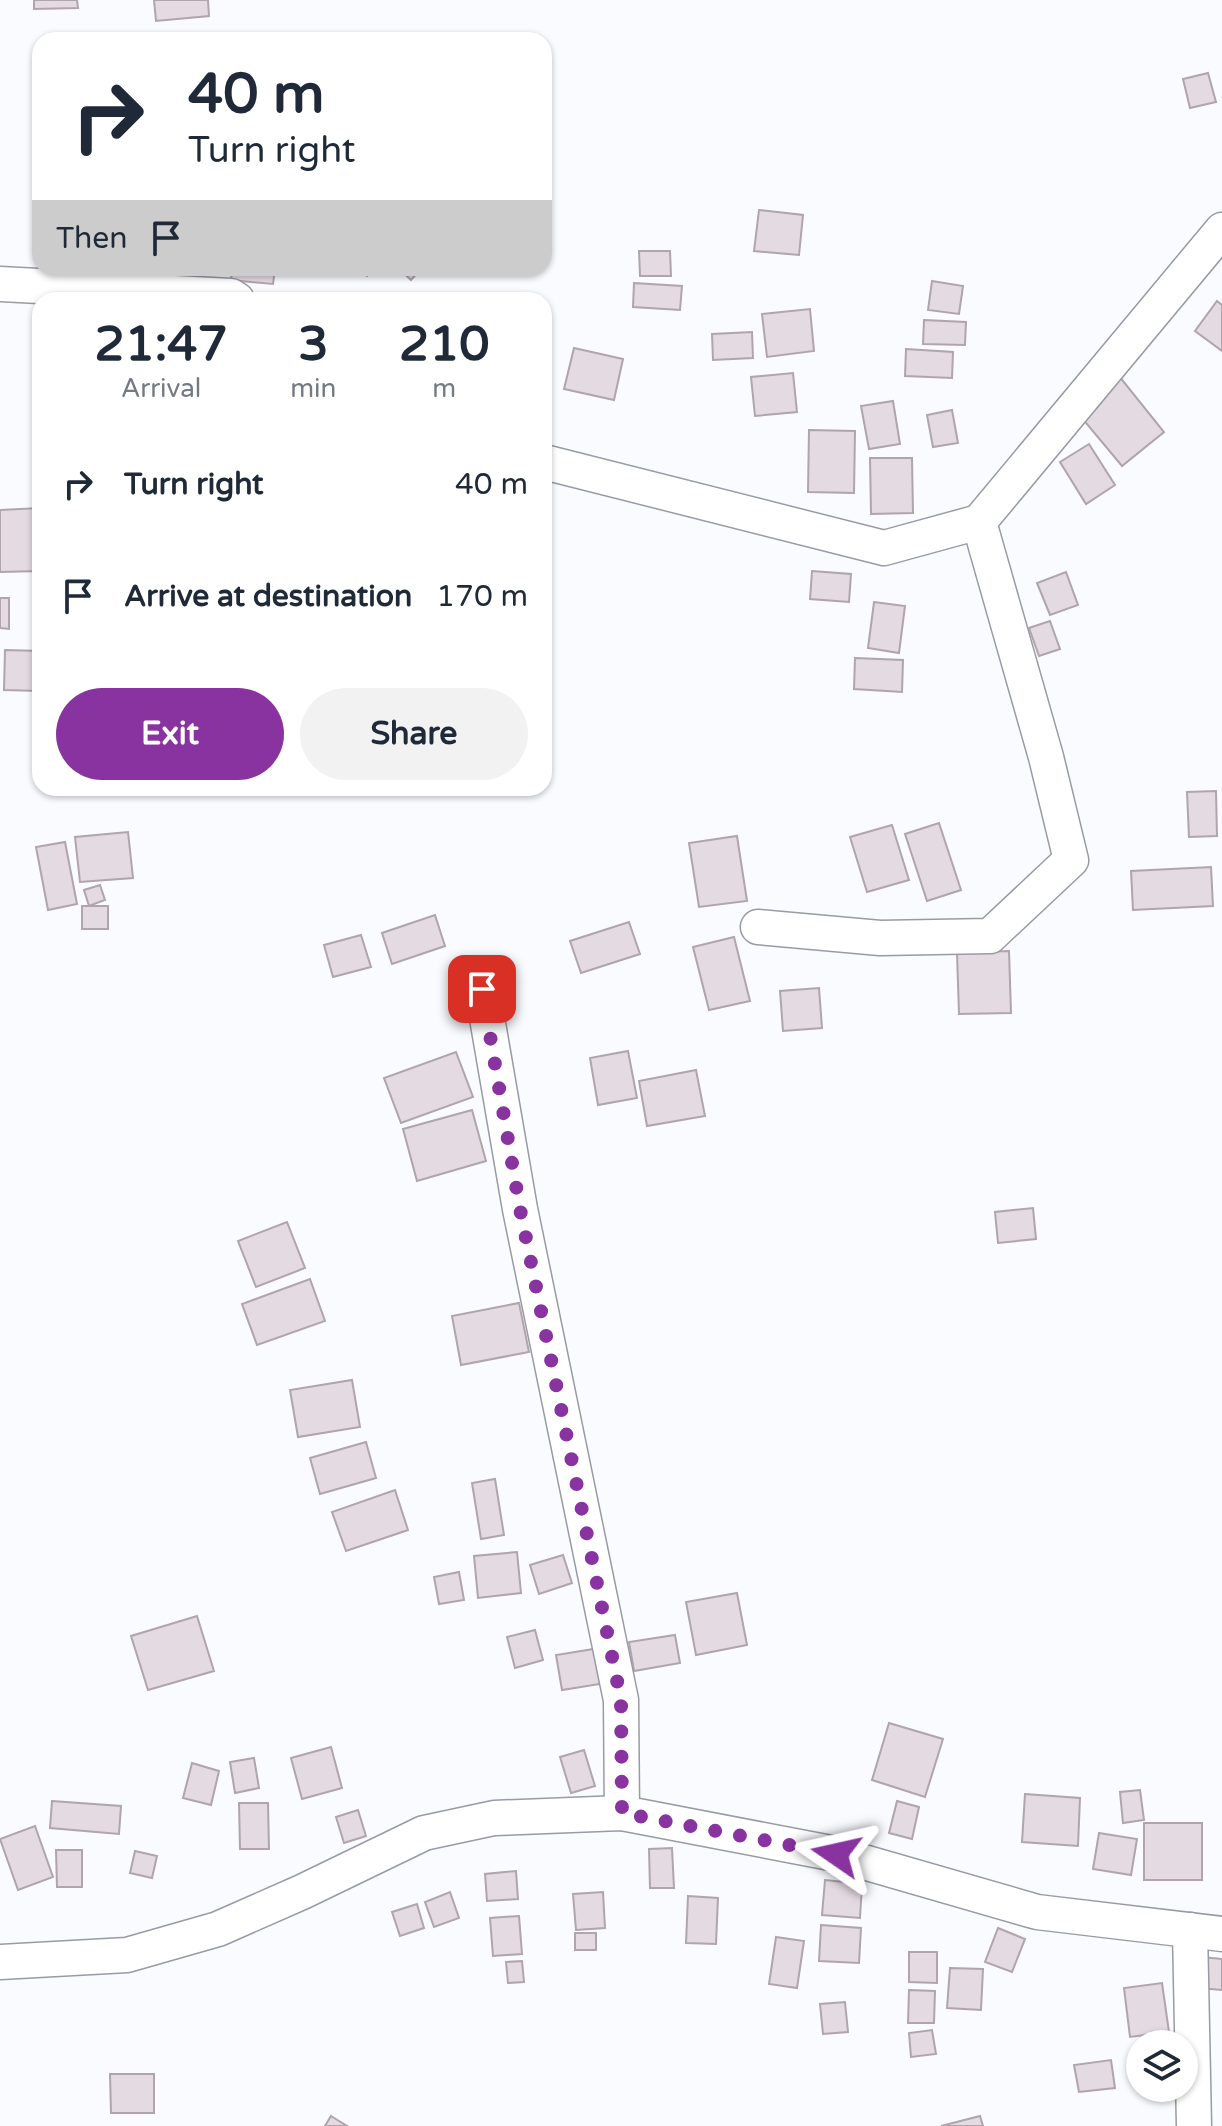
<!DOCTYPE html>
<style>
body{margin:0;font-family:"Varela Round",sans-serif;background:#f2f2f3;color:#1f2937;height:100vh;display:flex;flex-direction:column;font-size:30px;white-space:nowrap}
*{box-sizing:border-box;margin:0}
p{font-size:26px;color:#747a83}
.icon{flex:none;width:44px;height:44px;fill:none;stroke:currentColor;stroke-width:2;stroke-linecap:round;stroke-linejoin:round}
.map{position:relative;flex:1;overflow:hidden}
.panel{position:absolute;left:32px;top:292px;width:520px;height:504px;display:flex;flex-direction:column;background:#fff;border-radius:24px;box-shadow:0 2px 6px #0004}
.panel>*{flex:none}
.top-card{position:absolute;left:32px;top:32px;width:520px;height:244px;border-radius:24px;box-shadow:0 2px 6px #0004;background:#fff;color:#1f2937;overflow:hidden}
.tools{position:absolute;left:1126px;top:2030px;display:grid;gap:16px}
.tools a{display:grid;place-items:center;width:72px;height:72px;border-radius:50%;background:#fff;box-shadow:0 2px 6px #0004;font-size:40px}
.pin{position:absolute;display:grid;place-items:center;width:68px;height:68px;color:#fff;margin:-34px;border-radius:16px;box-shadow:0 4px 12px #0006}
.me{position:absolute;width:88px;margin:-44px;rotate:281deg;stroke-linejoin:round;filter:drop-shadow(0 0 6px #0008)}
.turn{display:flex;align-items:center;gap:28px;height:168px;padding:0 24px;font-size:36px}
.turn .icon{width:104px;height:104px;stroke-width:2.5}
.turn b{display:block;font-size:56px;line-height:68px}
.then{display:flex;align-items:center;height:76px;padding:0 24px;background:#0003;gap:16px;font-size:30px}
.eta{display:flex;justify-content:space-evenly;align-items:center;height:136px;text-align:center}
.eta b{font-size:48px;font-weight:700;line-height:56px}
.cta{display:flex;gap:16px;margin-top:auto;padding:16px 24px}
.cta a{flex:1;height:92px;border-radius:48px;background:#8833a0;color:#fff;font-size:32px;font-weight:700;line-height:92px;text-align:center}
.cta a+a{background:#f2f2f3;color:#1f2937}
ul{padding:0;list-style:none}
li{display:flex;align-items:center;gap:24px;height:112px;padding:0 24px}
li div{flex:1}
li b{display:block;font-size:30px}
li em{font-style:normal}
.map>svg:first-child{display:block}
</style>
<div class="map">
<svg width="1222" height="2126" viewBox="0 0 1222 2126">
<rect width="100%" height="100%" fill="#f9fbff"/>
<g fill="#e4dae1" stroke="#afa5ab" stroke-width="2">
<path d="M 34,0 L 77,0 L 78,8 L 34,9 Z"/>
<path d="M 154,0 L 208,0 L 209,16 L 156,21 Z"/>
<path d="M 210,33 L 211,40 L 156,39 Z"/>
<path d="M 1208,73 L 1216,102 L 1190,108 L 1183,79 Z"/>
<path d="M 759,210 L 803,215 L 799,255 L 754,251 Z"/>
<path d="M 639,251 L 670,251 L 671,276 L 640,276 Z"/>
<path d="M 232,268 L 275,268 L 273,284 L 231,280 Z"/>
<path d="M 354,268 L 372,268 L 367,276 Z"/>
<path d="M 398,268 L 422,268 L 411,280 Z"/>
<path d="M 932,281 L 963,286 L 959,314 L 928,310 Z"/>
<path d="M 634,283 L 682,286 L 680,310 L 633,307 Z"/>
<path d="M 1217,301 L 1222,305 L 1222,351 L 1195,331 Z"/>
<path d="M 810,309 L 814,351 L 767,357 L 762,314 Z"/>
<path d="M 924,320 L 966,322 L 965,345 L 923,344 Z"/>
<path d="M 752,332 L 753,358 L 713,360 L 712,334 Z"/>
<path d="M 574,348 L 623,359 L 614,400 L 564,389 Z"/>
<path d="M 906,349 L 953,352 L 952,378 L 905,376 Z"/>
<path d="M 793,373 L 797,412 L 755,416 L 751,377 Z"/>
<path d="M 1119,376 L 1164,432 L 1122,466 L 1076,411 Z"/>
<path d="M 893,401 L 900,444 L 869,449 L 861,406 Z"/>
<path d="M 952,410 L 958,443 L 933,447 L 927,415 Z"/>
<path d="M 809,430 L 855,431 L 854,493 L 808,492 Z"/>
<path d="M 1089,444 L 1115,485 L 1086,504 L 1060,462 Z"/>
<path d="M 870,458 L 912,458 L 913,513 L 871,514 Z"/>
<path d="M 40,508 L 40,571 L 0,572 L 0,510 Z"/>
<path d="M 812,571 L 851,574 L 849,602 L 810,599 Z"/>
<path d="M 1066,572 L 1078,605 L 1050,615 L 1037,583 Z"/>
<path d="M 0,598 L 9,598 L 9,629 L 0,628 Z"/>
<path d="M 874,602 L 905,606 L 899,653 L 868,648 Z"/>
<path d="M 1050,621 L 1060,649 L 1039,656 L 1029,628 Z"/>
<path d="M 5,650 L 40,651 L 40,691 L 4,690 Z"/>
<path d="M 855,658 L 903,660 L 902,692 L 854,689 Z"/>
<path d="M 1216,791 L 1217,836 L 1189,837 L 1187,792 Z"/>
<path d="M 939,823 L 961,890 L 927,901 L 905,834 Z"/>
<path d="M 892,825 L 909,880 L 867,892 L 850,837 Z"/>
<path d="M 128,832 L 133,878 L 80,882 L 75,837 Z"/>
<path d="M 737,836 L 747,901 L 699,907 L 689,843 Z"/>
<path d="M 65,842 L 77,904 L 48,910 L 36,847 Z"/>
<path d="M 1211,867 L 1213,906 L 1133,910 L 1131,871 Z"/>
<path d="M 100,885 L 105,900 L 89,906 L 84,890 Z"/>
<rect x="82" y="906" width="26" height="23"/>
<path d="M 435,915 L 445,946 L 392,964 L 382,933 Z"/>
<path d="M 629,922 L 640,954 L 581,973 L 570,941 Z"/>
<path d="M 361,935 L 371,967 L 333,977 L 324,945 Z"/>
<path d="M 734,937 L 750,1001 L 709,1010 L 693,947 Z"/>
<path d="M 1009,951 L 1011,1013 L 959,1014 L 957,953 Z"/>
<path d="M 819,988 L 822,1028 L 783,1031 L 780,991 Z"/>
<path d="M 628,1051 L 637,1098 L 598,1105 L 590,1058 Z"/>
<path d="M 456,1052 L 473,1097 L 401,1123 L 384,1078 Z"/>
<path d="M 696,1070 L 705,1116 L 647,1126 L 639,1081 Z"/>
<path d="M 472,1110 L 486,1161 L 417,1181 L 403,1129 Z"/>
<path d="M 1033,1208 L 1036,1239 L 998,1243 L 995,1212 Z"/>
<path d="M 287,1222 L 305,1268 L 256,1287 L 238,1241 Z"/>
<path d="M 310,1279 L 325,1321 L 257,1345 L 242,1304 Z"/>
<path d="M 519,1303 L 529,1352 L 461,1365 L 452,1316 Z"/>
<path d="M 352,1380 L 360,1427 L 298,1437 L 290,1390 Z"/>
<path d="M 366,1442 L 376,1478 L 320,1494 L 310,1458 Z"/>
<path d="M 495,1479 L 504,1535 L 481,1539 L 472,1483 Z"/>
<path d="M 395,1490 L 408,1530 L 346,1551 L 332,1512 Z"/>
<path d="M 517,1552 L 521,1593 L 478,1598 L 474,1556 Z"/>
<path d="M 563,1555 L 572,1583 L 539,1594 L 530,1565 Z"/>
<path d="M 459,1572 L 464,1600 L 439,1604 L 434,1577 Z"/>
<path d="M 737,1593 L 747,1645 L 696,1655 L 686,1602 Z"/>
<path d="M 197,1616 L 214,1671 L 148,1690 L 131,1636 Z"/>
<path d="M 535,1630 L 543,1660 L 515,1668 L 507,1637 Z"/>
<path d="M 675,1635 L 680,1663 L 634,1671 L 629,1642 Z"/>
<path d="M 600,1648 L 606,1683 L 562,1690 L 556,1655 Z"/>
<path d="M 889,1723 L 943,1739 L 925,1797 L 872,1780 Z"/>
<path d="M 331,1747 L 342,1788 L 302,1799 L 291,1758 Z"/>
<path d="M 584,1750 L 595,1786 L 571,1793 L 560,1757 Z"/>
<path d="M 254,1758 L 259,1788 L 235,1793 L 230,1762 Z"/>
<path d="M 192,1763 L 219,1771 L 211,1805 L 183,1798 Z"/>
<path d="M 1140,1790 L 1144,1820 L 1123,1823 L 1120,1792 Z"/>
<path d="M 1025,1794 L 1080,1798 L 1078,1846 L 1022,1842 Z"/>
<path d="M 52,1801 L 121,1806 L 119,1834 L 50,1828 Z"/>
<path d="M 897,1801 L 919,1807 L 912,1839 L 889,1833 Z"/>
<path d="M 239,1803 L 268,1803 L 269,1849 L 240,1849 Z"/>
<path d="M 358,1810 L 366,1836 L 344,1843 L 336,1817 Z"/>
<rect x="1144" y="1823" width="58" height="57"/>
<path d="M 35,1826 L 53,1877 L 18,1890 L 0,1839 Z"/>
<path d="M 1099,1833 L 1137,1839 L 1131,1875 L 1093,1869 Z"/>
<path d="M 672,1848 L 674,1888 L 650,1888 L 649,1849 Z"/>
<path d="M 56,1850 L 82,1850 L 82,1887 L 57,1887 Z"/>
<path d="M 135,1851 L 157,1856 L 152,1878 L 130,1873 Z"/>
<path d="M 516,1871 L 518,1899 L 487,1901 L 485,1874 Z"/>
<path d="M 825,1880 L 862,1884 L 860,1918 L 822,1915 Z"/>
<path d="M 450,1892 L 459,1918 L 434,1927 L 425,1902 Z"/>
<path d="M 603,1892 L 605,1928 L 576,1930 L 573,1894 Z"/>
<path d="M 688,1896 L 718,1898 L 716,1944 L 686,1943 Z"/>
<path d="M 417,1904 L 424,1928 L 400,1936 L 392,1912 Z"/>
<path d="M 519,1916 L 522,1954 L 493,1956 L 490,1918 Z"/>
<path d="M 821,1925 L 861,1928 L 859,1963 L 819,1961 Z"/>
<path d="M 998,1928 L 1025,1939 L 1012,1972 L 985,1962 Z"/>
<rect x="575" y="1933" width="21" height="17"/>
<path d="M 776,1937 L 804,1941 L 797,1988 L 769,1984 Z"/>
<path d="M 909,1952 L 937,1952 L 937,1983 L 909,1982 Z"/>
<path d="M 1202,1957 L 1222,1959 L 1222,1990 L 1200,1988 Z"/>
<path d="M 522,1961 L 524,1982 L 508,1983 L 506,1962 Z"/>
<path d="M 950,1968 L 983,1969 L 981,2010 L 947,2008 Z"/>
<path d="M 1162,1983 L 1169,2032 L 1130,2037 L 1124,1988 Z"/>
<path d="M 909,1990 L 935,1991 L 934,2023 L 908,2023 Z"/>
<path d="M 845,2002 L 848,2032 L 823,2034 L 820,2004 Z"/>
<path d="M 932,2030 L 936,2054 L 911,2057 L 909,2033 Z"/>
<path d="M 1111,2060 L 1115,2088 L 1079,2092 L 1074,2065 Z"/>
<path d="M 110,2074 L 154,2074 L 154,2113 L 111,2113 Z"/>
<path d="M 331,2116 L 347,2126 L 325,2126 Z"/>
<path d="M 980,2116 L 983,2126 L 941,2126 Z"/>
</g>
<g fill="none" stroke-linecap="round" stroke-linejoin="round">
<g stroke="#989ba5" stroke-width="37">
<g id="minor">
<path d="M 0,284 L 231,296 L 237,300"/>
<path d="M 544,462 L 884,548 L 979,522 L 1222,230"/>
<path d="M 758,927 L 880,938 L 990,936 L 1071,860 L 1046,757 L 979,522"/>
<path d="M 482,989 L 520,1209 L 621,1700 L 622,1813"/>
<path d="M 1190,1930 L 1194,2126"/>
<path d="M 0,1962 L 127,1955 L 218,1929 L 302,1892 L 424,1833 L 494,1818 L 622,1813 L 836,1854 L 1037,1912 L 1222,1934"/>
</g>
</g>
<use href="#minor" stroke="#fff" stroke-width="34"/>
</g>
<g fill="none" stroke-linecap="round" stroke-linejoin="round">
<path stroke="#8833a0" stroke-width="14" stroke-dasharray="0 25.2" d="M 482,989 L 520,1209 L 621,1700 L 622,1813 L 836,1854"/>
</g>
</svg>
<div class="tools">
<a><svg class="icon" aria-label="layers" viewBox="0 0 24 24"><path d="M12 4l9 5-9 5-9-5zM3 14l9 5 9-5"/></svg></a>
</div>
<div class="pin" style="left:482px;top:989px;background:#d93025"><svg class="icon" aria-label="arrive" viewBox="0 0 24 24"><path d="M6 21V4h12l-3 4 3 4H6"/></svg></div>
<svg class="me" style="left:836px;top:1854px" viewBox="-20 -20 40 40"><path d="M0-17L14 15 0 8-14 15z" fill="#8833a0" stroke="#fff" stroke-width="4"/></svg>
<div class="top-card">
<div class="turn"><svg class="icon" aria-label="right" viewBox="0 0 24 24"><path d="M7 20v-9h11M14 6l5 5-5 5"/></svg><div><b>40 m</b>Turn right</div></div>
<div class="then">Then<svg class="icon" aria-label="arrive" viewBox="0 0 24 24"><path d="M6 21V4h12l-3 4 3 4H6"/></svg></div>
</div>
<section class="panel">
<div class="eta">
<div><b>21:47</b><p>Arrival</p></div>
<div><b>3</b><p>min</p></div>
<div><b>210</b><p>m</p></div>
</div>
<ul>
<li><svg class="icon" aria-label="right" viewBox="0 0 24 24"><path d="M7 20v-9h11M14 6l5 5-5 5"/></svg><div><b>Turn right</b></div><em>40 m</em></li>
<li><svg class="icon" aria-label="arrive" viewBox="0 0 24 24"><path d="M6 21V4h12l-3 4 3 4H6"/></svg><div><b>Arrive at destination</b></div><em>170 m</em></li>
</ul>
<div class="cta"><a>Exit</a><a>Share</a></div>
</section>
</div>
